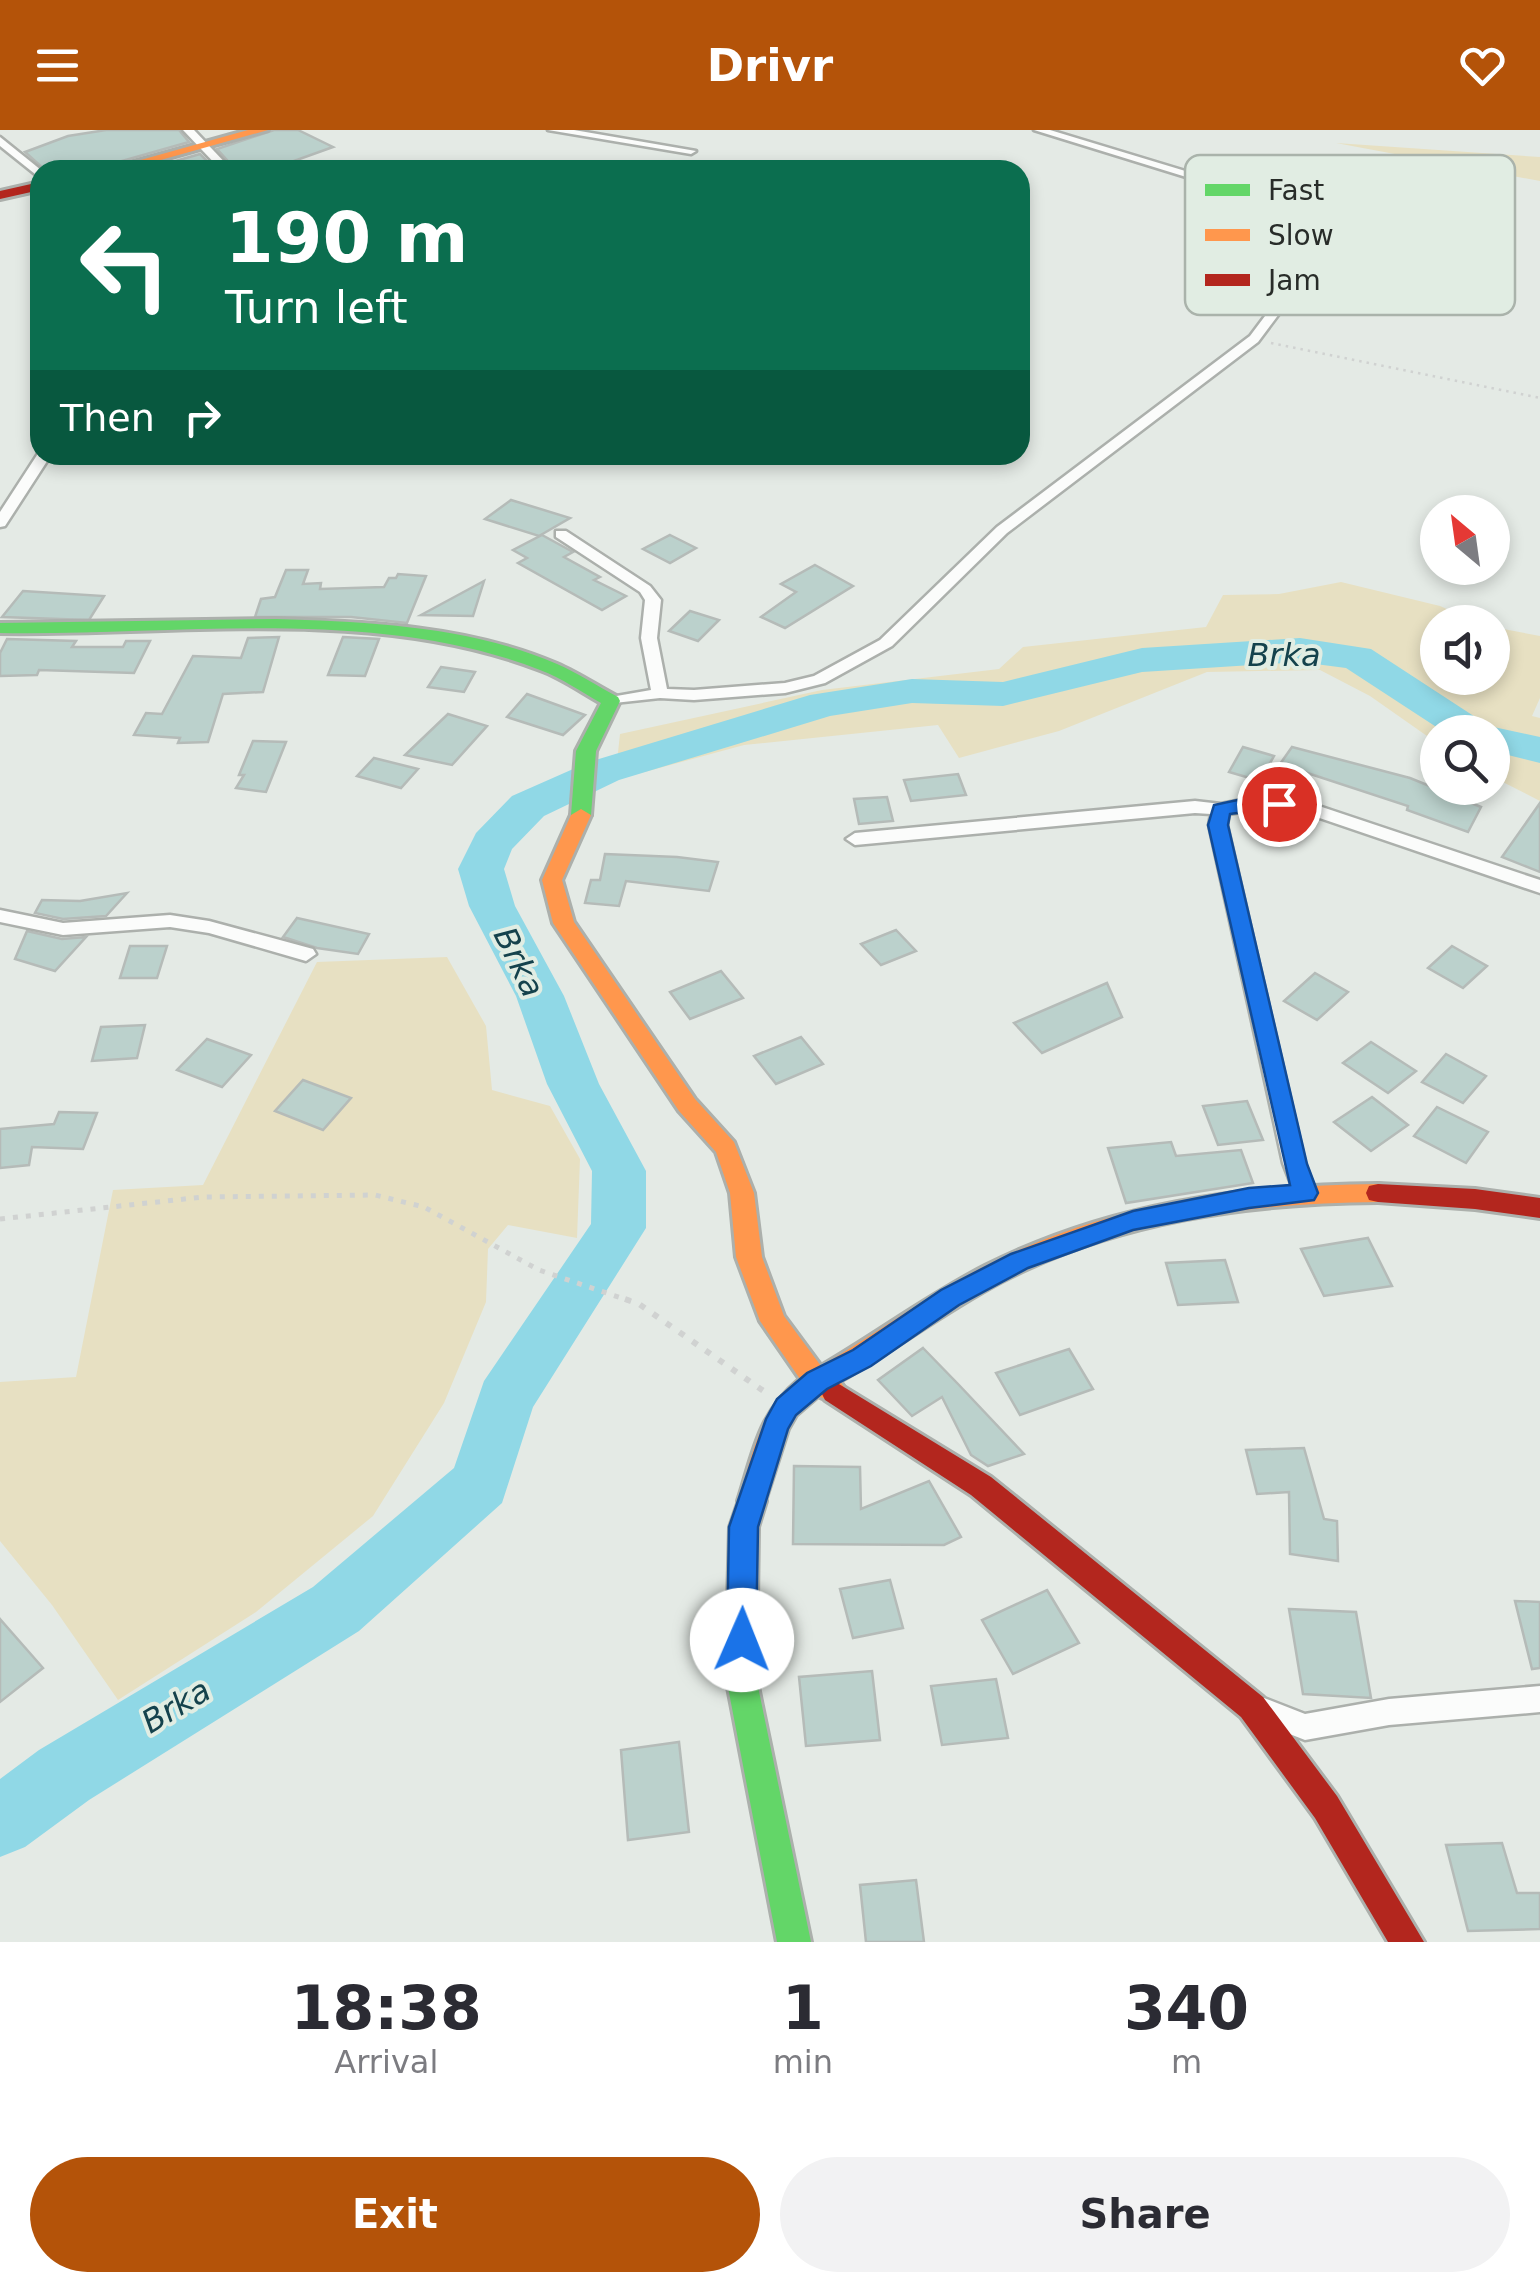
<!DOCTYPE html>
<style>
body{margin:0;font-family:"DejaVu Sans",sans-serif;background:#f2f2f3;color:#2b2b33;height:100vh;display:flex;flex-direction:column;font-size:38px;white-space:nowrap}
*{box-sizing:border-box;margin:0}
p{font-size:32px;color:#7c7c81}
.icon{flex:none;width:55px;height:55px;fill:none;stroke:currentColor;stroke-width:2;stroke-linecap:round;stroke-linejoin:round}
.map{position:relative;height:1812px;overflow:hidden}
.side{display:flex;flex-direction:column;background:#fff;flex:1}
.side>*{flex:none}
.banner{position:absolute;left:30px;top:30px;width:1000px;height:305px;border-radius:30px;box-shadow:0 5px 15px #0003;background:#0b6e4f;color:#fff;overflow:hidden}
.needle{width:65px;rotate:331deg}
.fabs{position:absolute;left:1420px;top:365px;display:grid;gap:20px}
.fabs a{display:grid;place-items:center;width:90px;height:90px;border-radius:50%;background:#fff;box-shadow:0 5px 15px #0003;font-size:50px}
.pin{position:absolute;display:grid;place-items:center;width:85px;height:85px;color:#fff;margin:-42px;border:5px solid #fff;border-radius:50%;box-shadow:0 2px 10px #0007}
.me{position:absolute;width:110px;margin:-55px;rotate:1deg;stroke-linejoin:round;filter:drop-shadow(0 0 8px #0008)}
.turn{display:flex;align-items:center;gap:35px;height:210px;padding:0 30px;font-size:45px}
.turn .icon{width:130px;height:130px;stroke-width:2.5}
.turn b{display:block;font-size:70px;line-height:85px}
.then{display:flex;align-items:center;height:95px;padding:0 30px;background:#0003;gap:20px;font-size:38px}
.eta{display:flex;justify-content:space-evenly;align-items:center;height:170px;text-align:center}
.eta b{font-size:60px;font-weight:800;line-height:70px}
.cta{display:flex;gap:20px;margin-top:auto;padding:20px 30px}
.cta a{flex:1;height:115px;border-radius:60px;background:#b45309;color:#fff;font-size:40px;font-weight:800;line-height:115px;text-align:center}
.cta a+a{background:#f2f2f3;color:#2b2b33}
header{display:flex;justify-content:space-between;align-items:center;height:130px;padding:0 30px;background:#b45309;color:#fff;font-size:45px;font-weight:800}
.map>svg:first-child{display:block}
</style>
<header><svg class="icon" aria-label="menu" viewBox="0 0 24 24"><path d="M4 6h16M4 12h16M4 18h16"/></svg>Drivr<svg class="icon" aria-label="heart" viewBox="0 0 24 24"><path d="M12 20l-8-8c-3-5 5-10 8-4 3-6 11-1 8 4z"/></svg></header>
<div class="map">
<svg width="1540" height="1812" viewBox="0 0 1540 1812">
<rect width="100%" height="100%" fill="#e4eae5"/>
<g fill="#e7e0c2">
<path d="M 1336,13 L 1540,27 L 1540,51 Z"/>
<path d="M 1341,452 L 1440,476 L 1476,492 L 1438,492 L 1438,548 L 1492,548 L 1493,497 L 1540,506 L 1540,568 L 1532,586 L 1540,588 L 1540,671 L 1493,647 L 1492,602 L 1438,602 L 1437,613 L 1370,566 L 1320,540 L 1207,542 L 1059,601 L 959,628 L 938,595 L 744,615 L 615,650 L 620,604 L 822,560 L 999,539 L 1023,517 L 1206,497 L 1223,465 L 1279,464 Z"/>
<path d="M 447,827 L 486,896 L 492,960 L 550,976 L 580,1029 L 577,1108 L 508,1095 L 488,1119 L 486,1172 L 444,1273 L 373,1386 L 256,1482 L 118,1570 L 52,1475 L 0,1411 L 0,1252 L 76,1247 L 113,1060 L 203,1055 L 317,832 Z"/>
</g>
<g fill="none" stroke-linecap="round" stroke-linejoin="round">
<path stroke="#90d8e6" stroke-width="11" d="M 0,1692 L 64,1645"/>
<path fill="#90d8e6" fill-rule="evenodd" d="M 1300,508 L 1371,519 L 1489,596 L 1540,607 L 1540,633 L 1492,621 L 1492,602 L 1444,602 L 1346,538 L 1300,532 L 1142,542 L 1003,576 L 912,573 L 830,586 L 619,650 L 544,686 L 512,719 L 504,739 L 515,776 L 564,866 L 599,954 L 646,1041 L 646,1098 L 533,1277 L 502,1373 L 359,1501 L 89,1670 L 25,1717 L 0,1727 L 0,1649 L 39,1620 L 313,1457 L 454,1338 L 484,1251 L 591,1094 L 592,1041 L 547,954 L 516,866 L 469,776 L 458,739 L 476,703 L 512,666 L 589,632 L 810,565 L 912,549 L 1003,552 L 1142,518 Z"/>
</g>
<g fill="#bbd1cc" stroke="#b5bbb8" stroke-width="2.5">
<path d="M 106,0 L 179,0 L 189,12 L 108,35 L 104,32 L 74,40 L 45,40 L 25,22 L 68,6 Z"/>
<path d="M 274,0 L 298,0 L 333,17 L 269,40 L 236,40 L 217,19 Z"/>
<path d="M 200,24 L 216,40 L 144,40 Z"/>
<path d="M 511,370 L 570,388 L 539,406 L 485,389 Z"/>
<path d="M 542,405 L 573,422 L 564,427 L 600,447 L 594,450 L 626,466 L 602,480 L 518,433 L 527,428 L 513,420 Z"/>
<path d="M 670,405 L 696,418 L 670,433 L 643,419 Z"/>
<path d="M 815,435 L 853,456 L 785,498 L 761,487 L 796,462 L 781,454 Z"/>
<path d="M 286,440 L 308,440 L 303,454 L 321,453 L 320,459 L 384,457 L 389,448 L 396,448 L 398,444 L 426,446 L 407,493 L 351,487 L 255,487 L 261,469 L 275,467 Z"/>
<path d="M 484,451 L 473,486 L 421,485 Z"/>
<path d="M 23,461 L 104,466 L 89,490 L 2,487 Z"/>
<path d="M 690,481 L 719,490 L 698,511 L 669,501 Z"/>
<path d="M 279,507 L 263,562 L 223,564 L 208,612 L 178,613 L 180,608 L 134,605 L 146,583 L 162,584 L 193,526 L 241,528 L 248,508 Z"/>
<path d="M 343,507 L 379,509 L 365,546 L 328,545 Z"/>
<path d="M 7,509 L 76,511 L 72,517 L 123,517 L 126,511 L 150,511 L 134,543 L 39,540 L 37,545 L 0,546 L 0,523 Z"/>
<path d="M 441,537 L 475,542 L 464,562 L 428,557 Z"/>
<path d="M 527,564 L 585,585 L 563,605 L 507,587 Z"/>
<path d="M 448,584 L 487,596 L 452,635 L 405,625 Z"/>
<path d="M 253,611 L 286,612 L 266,662 L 236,658 L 244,645 L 239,645 Z"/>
<path d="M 1243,617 L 1274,626 L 1260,651 L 1229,642 Z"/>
<path d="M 1292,617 L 1410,648 L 1481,677 L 1468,702 L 1407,680 L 1408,676 L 1280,634 Z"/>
<path d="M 374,628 L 418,639 L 401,658 L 357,646 Z"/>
<path d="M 958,644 L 966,665 L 911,671 L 904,650 Z"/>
<path d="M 887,667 L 893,691 L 859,694 L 854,669 Z"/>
<path d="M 1540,673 L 1540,742 L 1502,727 Z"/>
<path d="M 605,724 L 677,727 L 718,732 L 709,761 L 626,751 L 619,776 L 585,773 L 591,750 L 600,750 Z"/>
<path d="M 127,763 L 106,786 L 63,789 L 35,783 L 42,770 L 80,771 Z"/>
<path d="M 297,788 L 369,804 L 358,824 L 317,818 L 283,807 Z"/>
<path d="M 896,800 L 916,821 L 881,835 L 861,814 Z"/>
<path d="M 27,801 L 62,809 L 86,807 L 55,841 L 15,829 Z"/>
<path d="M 130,816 L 167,816 L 157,848 L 120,848 Z"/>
<path d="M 1452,816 L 1487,836 L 1463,858 L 1428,838 Z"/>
<path d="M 721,841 L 743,868 L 690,889 L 670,862 Z"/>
<path d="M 1315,843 L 1348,862 L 1317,890 L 1284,871 Z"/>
<path d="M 1107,853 L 1122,887 L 1042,923 L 1014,893 Z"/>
<path d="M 145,895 L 137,928 L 92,931 L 101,897 Z"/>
<path d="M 801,907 L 823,934 L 776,954 L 754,926 Z"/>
<path d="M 207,909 L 251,925 L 222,957 L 177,940 Z"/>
<path d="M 1371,912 L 1416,941 L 1388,963 L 1343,933 Z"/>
<path d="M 1446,924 L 1486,946 L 1463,973 L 1422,952 Z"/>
<path d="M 303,950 L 351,968 L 323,1000 L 275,981 Z"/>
<path d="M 1372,967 L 1408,995 L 1371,1021 L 1334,992 Z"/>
<path d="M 1247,971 L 1263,1010 L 1218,1015 L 1203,976 Z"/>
<path d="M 1437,977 L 1488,1002 L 1466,1033 L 1414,1006 Z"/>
<path d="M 59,982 L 97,983 L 83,1019 L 32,1017 L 29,1035 L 0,1038 L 0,999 L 54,994 Z"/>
<path d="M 1171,1012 L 1176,1026 L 1241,1020 L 1253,1053 L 1126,1073 L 1108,1018 Z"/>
<path d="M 1368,1108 L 1392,1156 L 1324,1166 L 1301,1119 Z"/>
<path d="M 1225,1130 L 1238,1172 L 1178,1175 L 1166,1133 Z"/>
<path d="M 923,1218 L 959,1255 L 1024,1324 L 988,1336 L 971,1325 L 942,1267 L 912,1286 L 878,1250 Z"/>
<path d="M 1069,1219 L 1093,1259 L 1020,1285 L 996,1243 Z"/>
<path d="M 1304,1318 L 1324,1389 L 1337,1391 L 1338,1431 L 1290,1424 L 1289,1362 L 1257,1364 L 1246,1320 Z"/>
<path d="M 794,1336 L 860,1337 L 861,1379 L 929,1351 L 961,1407 L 944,1415 L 793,1414 Z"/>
<path d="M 890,1450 L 903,1498 L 853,1508 L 840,1459 Z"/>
<path d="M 1047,1460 L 1079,1513 L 1013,1544 L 982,1490 Z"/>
<path d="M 1515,1471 L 1540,1472 L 1540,1538 L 1532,1539 Z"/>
<path d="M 1289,1479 L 1356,1482 L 1371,1568 L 1303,1564 Z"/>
<path d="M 0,1489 L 43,1538 L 0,1572 Z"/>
<path d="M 872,1541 L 880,1610 L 806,1616 L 799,1547 Z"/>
<path d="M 996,1549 L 1008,1608 L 942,1615 L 931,1556 Z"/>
<path d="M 679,1612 L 689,1702 L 628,1710 L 621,1620 Z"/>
<path d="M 1502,1713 L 1517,1763 L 1540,1763 L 1540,1799 L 1468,1801 L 1446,1715 Z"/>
<path d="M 916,1750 L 924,1812 L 866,1812 L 860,1755 Z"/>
</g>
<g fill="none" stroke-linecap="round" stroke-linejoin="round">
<g stroke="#acb0ac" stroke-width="5">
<g id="street">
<path d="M 183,0 L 194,0 L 232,40 L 221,40 Z"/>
<path d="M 548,0 L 574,0 L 696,21 L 691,24 Z"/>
<path d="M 1034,0 L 1050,0 L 1317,81 L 1335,96 L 1335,109 L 1258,212 L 1007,403 L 892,516 L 825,553 L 785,563 L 694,570 L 660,568 L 605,574 L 605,568 L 651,560 L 641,508 L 645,470 L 640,462 L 556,407 L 556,401 L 566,401 L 650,456 L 661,470 L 657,508 L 667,559 L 694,560 L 785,553 L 814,546 L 880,510 L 997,397 L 1250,206 L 1323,109 L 1323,97 L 1309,85 Z"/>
<path d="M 0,7 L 41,40 L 40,48 L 0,16 Z"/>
<path d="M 39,322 L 40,325 L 51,325 L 5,396 L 0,397 L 0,382 Z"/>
<path d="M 1257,667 L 1307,672 L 1540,750 L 1540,763 L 1299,681 L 1257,679 L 1229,684 L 1227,695 L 1305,1033 L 1316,1063 L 1313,1069 L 1297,1069 L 1283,1033 L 1209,695 L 1211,684 L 1195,683 L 855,715 L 846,709 L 855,703 L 1195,671 L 1221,674 Z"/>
<path d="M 0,780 L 63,793 L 170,785 L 209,791 L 313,819 L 316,824 L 306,831 L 209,803 L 170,797 L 63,805 L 0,792 Z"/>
<path d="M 1540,1556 L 1540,1582 L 1389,1595 L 1305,1610 L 1254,1590 L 1250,1581 L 1254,1572 L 1264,1568 L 1305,1584 L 1389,1569 Z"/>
</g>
</g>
<g stroke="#acb0ac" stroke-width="6">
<g id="fast">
<path d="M 276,489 C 370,492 469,496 557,534 C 578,543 597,556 618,567 L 620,571 L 596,621 L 591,685 L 581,691 L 571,685 L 576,621 L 601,573 C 581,562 562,548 540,540 C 375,475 174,506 0,503 L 0,493 Z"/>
<path d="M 752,1358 L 762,1362 L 766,1371 L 758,1397 L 756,1547 L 811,1812 L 777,1812 L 726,1547 L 730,1397 L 742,1362 Z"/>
</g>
</g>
<g stroke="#acb0ac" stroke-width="6">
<g id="slow">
<path d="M 248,0 L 268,0 L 125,40 L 105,40 Z"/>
<path d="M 581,679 L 591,685 L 562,750 L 574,792 L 695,969 L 734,1012 L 754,1063 L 762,1127 L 784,1186 L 821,1236 C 876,1204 928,1165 985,1136 C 1108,1074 1241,1055 1378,1054 L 1387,1056 L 1390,1063 L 1387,1070 L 1378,1072 C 1247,1073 1119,1091 1002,1151 C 945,1181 894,1220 840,1251 L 847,1262 L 843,1270 L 834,1273 L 818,1266 L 796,1285 L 788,1299 L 762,1380 L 752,1384 L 742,1380 L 738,1371 C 754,1321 758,1284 800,1249 L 760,1191 L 736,1127 L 730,1063 L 716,1022 L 679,981 L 553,793 L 542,750 L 571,685 Z"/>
</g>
</g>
<g stroke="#acb0ac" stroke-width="6">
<g id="jam">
<path d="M 40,52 L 40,60 L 0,69 L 0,61 Z"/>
<path d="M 1378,1054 L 1475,1059 L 1540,1068 L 1540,1088 L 1475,1079 L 1378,1072 L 1369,1070 L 1366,1063 L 1369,1056 Z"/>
<path d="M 834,1251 L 991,1347 L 1263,1567 L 1337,1666 L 1424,1812 L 1388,1812 L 1315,1688 L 1241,1587 L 971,1365 L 825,1270 L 821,1262 L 825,1254 Z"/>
</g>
</g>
<path stroke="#d0d2d1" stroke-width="2.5" stroke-dasharray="2.5 5" stroke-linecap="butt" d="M 1271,213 L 1540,268"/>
<path stroke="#d0d2d1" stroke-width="5" stroke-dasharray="5 8" stroke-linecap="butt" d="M 0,1089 L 203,1067 L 375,1065 L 424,1077 L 539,1140 L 633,1172"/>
<path stroke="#d0d2d1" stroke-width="6" stroke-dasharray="6 10" stroke-linecap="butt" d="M 625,1169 L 639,1174 L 765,1262"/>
<use href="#street" fill="#fbfcfb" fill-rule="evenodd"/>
<use href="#fast" fill="#63d668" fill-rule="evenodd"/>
<use href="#slow" fill="#ff974d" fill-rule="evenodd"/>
<use href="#jam" fill="#b3261e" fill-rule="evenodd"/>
</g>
<path fill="#1a73e8" stroke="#114b97" stroke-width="2.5" d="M 1256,666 L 1279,668 L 1289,674 C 1277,684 1247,681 1230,684 L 1228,695 L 1307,1034 L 1318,1063 L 1314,1070 L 1249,1078 L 1133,1100 L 1028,1138 L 959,1175 L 871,1236 L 827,1259 L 796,1285 L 788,1299 L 758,1397 L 756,1510 L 752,1520 L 742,1524 L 731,1520 L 727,1510 L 729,1397 L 766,1289 L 777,1269 L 807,1243 L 853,1220 L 941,1160 L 1011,1124 L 1133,1081 L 1249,1058 L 1290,1055 L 1208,695 L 1214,675 Z"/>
<g text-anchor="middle" stroke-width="8" stroke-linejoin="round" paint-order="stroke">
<g font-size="32" font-style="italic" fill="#14424c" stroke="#e1ede3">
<text x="1284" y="536">Brka</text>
<text transform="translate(519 832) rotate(64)" y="11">Brka</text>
<text transform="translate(176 1576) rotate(-31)" y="11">Brka</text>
</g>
</g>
<rect x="1185" y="25" width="330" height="160" rx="15" fill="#e1ede3" stroke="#aab3ab" stroke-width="2.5"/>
<rect x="1205" y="54" width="45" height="12" fill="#63d668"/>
<rect x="1205" y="99" width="45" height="12" fill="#ff974d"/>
<rect x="1205" y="144" width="45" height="12" fill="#b3261e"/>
<g font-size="28" fill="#282c29">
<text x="1268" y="70">Fast</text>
<text x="1268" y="115">Slow</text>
<text x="1268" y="160">Jam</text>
</g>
</svg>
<div class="fabs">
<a><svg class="needle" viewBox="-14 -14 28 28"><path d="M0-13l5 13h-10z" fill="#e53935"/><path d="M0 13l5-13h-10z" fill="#7c7c81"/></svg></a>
<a><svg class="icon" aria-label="sound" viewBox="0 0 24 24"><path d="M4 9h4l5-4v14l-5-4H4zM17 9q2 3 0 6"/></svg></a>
<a><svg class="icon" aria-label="search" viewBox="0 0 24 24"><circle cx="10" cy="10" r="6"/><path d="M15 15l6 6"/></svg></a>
</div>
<div class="pin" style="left:1279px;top:674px;background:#d93025"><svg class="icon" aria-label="arrive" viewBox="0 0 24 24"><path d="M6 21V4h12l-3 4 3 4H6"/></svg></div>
<svg class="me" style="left:742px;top:1510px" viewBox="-20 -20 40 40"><circle r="19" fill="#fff"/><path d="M0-13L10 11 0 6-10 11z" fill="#1a73e8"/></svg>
<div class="banner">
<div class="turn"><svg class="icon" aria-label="left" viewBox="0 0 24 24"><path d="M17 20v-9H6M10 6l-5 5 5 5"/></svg><div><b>190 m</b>Turn left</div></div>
<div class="then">Then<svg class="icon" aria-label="right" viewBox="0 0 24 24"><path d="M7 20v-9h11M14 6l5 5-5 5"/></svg></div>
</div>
</div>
<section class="side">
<div class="eta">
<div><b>18:38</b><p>Arrival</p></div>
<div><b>1</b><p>min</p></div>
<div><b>340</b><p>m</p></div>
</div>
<div class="cta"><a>Exit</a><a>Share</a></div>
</section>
